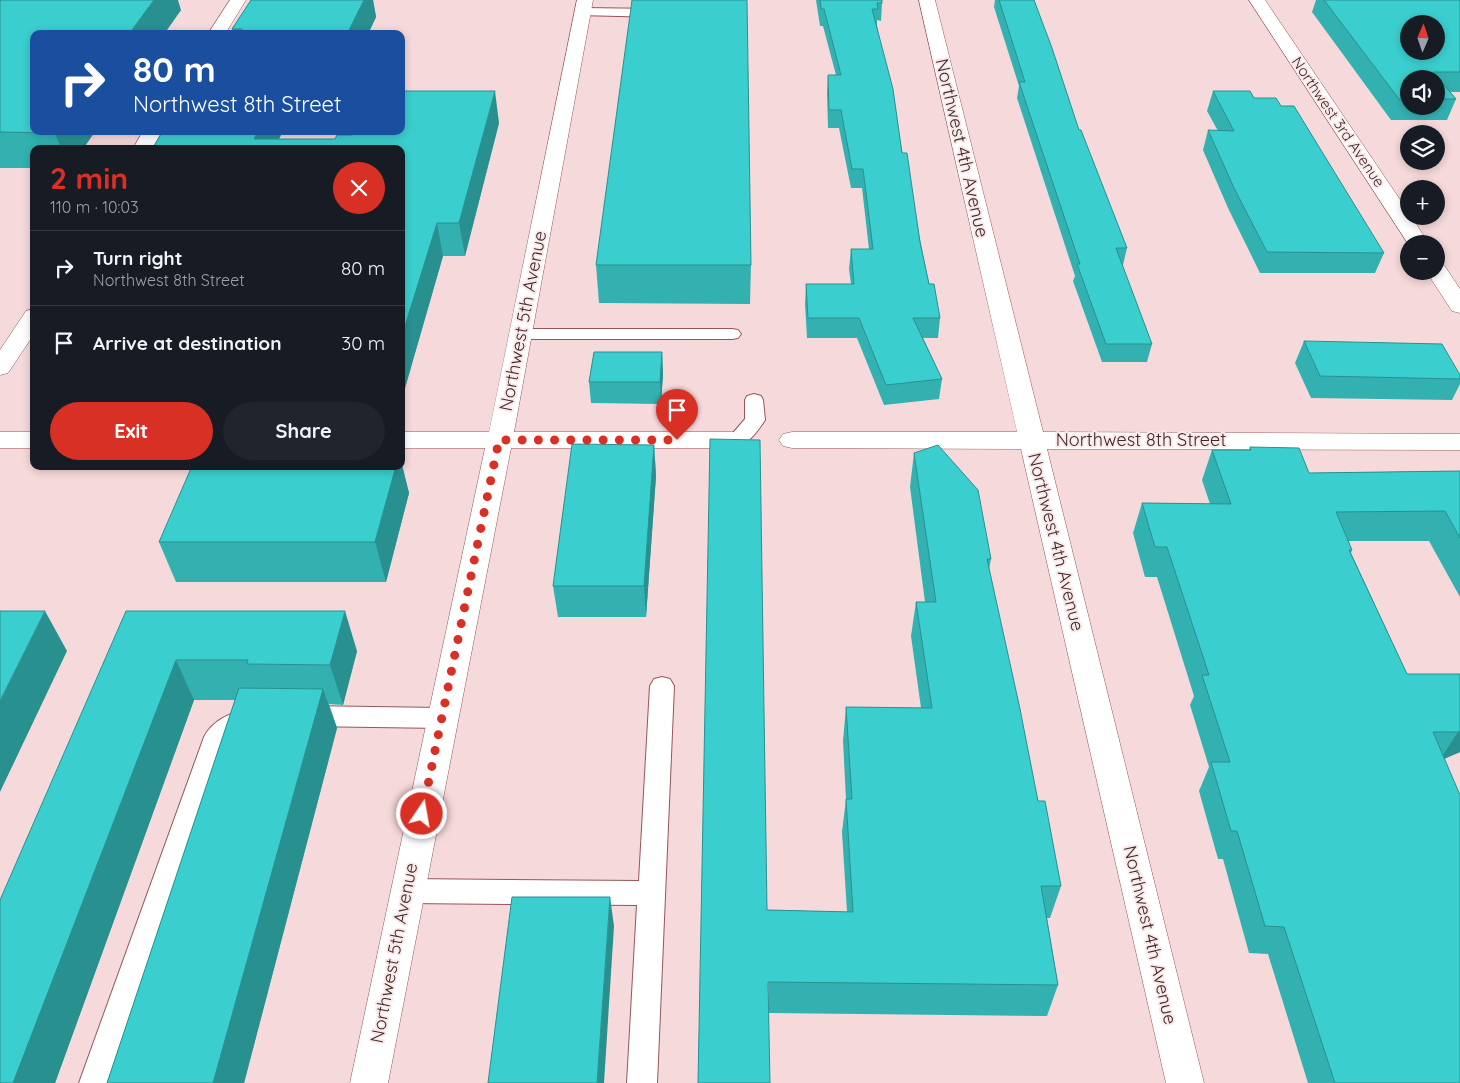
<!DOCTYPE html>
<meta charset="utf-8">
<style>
body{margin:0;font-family:Quicksand,sans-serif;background:#20242c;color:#f1f3f6;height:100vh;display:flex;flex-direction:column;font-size:19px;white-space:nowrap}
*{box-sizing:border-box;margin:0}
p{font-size:16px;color:#9ea1a6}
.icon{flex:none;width:28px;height:28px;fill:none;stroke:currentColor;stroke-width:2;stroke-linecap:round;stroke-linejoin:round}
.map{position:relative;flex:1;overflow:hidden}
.panel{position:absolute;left:30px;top:145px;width:375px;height:325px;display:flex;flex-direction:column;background:#171b24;border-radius:10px;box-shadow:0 2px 8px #0003}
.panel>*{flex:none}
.hud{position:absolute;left:30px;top:30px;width:375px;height:105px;border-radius:10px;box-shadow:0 2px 8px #0003;background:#1a4fa0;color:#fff;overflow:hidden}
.needle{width:32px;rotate:2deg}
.fabs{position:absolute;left:1400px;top:15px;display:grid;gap:10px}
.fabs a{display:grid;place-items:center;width:45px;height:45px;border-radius:50%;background:#171b24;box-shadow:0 2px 8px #0003;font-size:25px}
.pin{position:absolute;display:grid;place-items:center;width:42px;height:42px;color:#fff;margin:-51px -21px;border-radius:50% 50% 50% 0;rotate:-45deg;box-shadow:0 0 5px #0007}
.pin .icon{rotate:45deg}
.me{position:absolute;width:55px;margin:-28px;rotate:12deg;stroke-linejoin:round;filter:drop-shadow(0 0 4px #0008)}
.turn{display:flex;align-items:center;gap:18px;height:105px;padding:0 20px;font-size:22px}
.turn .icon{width:65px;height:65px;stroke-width:2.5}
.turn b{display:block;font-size:35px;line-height:42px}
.round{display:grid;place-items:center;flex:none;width:52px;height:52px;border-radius:26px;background:#20242c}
.summary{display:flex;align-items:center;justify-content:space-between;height:85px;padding:0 20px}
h1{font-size:30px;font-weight:800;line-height:38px;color:#d93025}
.button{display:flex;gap:10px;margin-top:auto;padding:10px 20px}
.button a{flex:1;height:58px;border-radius:30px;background:#d93025;color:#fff;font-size:20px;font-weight:800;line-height:58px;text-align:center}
.button a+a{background:#20242c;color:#f1f3f6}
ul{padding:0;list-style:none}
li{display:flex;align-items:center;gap:15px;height:75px;padding:0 20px;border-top:1px solid #363941}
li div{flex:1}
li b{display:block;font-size:19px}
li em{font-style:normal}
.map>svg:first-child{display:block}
</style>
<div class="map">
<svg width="1460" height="1083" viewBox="0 0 1460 1083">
<rect width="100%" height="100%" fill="#f6d9da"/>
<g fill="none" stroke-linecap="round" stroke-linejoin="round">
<g stroke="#94565b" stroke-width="2">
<g id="lane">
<path d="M 582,8 L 660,9 L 666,13 L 660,17 L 578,15 L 576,12 Z"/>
<path d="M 521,329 L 732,329 L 738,330 L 741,334 L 738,338 L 732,339 L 521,339 L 515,338 L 512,334 L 515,330 Z"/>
<path d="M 754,394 L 761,396 L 763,400 L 765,420 C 757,432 746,449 730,445 L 727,440 L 745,419 L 745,400 L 747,396 Z"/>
<path d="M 662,677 L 670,679 L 674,686 L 657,1083 L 627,1083 L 637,905 L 406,903 L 396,900 L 393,891 L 396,882 L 406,879 L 639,881 L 650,686 L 654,679 Z"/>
<path d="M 252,706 L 261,709 L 264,716 L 261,723 L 241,730 L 226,743 L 109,1083 L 79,1083 L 204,737 C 214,718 233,713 252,706 Z"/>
<path d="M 305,706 L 442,708 L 451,711 L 454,718 L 451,725 L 442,728 L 305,726 L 296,723 L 293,716 L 296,709 Z"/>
</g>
</g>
<g stroke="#94565b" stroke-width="1">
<g id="street">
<path d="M 230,0 L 246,0 L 225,34 L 208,34 Z"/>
<path d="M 577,0 L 593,0 L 514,432 L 737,432 L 746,434 L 750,440 L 746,446 L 737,448 L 511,448 L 388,1083 L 350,1083 L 485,448 L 401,448 L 401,432 L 489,432 Z"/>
<path d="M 919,0 L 935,0 L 1043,432 L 1460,434 L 1460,450 L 1047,449 L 1204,1083 L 1166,1083 L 1021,449 L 792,448 L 783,446 L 779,440 L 783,434 L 792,432 L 1017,432 Z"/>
<path d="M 1249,0 L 1265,0 L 1409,213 L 1409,216 L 1411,216 L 1429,244 L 1409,245 Z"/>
<path d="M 143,131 L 162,131 L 152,149 L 133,149 Z"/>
<path d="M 1436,264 L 1444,265 L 1460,289 L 1460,313 L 1452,311 L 1426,271 L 1436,271 Z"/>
<path d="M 34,309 L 34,334 L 8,373 L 0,375 L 0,350 L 26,311 Z"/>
<rect x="0" y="432" width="34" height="16"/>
</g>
</g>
<use href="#lane" fill="#fff" fill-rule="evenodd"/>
<use href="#street" fill="#fff" fill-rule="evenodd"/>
</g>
<g fill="#33b1b1" fill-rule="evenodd">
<path d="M 0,0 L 181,10 L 83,149 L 34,149 L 34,168 L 0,168 Z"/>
<path d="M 251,0 L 373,0 L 376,17 L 368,34 L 234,34 L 232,29 Z"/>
<path d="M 816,0 L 882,0 L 882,3 L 881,21 L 877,20 L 877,26 L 929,284 L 940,318 L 938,338 L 923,338 L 942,379 L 939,399 L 884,405 L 857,338 L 807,338 L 805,304 L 806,284 L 851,284 L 849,269 L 851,249 L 869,249 L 862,188 L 851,188 L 839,128 L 828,128 L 827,93 L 828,75 L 836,75 L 823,26 L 820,26 Z"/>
<path d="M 995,0 L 1034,0 L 1079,130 L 1127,248 L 1123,265 L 1122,265 L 1152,344 L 1147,362 L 1102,362 L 1073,281 L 1075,276 L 1017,98 L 1019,86 L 994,7 Z"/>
<path d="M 1316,0 L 1460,0 L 1460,92 L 1450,92 L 1456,99 L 1447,120 L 1391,120 L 1312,12 ZM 1409,79 L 1436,79 L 1436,106 L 1409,106 Z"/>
<path d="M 1213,91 L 1254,98 L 1384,253 L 1375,273 L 1260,273 L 1228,208 L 1203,150 L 1208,130 L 1218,131 L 1207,111 Z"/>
<path d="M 499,123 L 465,256 L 443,256 L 405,388 L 401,388 L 401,149 L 163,131 L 283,131 L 279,139 L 335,139 L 352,135 Z"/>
<path d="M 596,265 L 751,265 L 750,304 L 599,303 Z"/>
<path d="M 1304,341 L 1460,375 L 1460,384 L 1452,400 L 1311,398 L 1295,363 Z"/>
<path d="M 662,352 L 663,374 L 661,404 L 591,403 L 589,382 Z"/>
<path d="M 654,445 L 656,476 L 646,617 L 558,617 L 553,586 Z"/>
<path d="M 1250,447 L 1309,473 L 1460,471 L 1460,597 L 1429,541 L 1348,541 L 1352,550 L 1351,553 L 1407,674 L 1460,674 L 1460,752 L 1444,759 L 1460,1083 L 1308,1083 L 1268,954 L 1249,953 L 1223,859 L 1218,859 L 1199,791 L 1209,767 L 1190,705 L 1194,696 L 1157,577 L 1145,577 L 1133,533 L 1142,503 L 1210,504 L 1202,480 L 1212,450 L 1249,450 Z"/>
<path d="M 914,453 L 991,559 L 989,569 L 1038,801 L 1061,886 L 1050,918 L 1047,918 L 1058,985 L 1047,1016 L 769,1013 L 767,910 L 847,912 L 842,832 L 846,799 L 843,741 L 846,707 L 921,708 L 911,636 L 916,602 L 925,602 L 910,487 Z"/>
<path d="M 401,461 L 409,493 L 386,582 L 176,582 L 159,542 L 401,466 Z"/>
<path d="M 126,611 L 357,651 L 343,705 L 329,704 L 337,728 L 244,1083 L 107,1083 L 235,700 L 194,700 L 55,1083 L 0,1083 Z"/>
</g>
<g fill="#299090">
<path d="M 154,0 L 178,0 L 181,10 L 164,34 L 129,34 Z"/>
<path d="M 364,0 L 373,0 L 376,17 L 368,34 L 347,34 Z"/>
<path d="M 495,91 L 499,123 L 465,256 L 459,223 Z"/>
<path d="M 56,131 L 95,131 L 83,149 L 61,149 L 55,133 Z"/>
<path d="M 258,131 L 283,131 L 274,149 L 254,139 Z"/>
<path d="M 437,223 L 443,256 L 405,388 L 401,374 L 401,339 Z"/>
<path d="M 662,352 L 663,374 L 661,404 L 660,382 Z"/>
<path d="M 654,445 L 656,476 L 646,617 L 644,586 Z"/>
<path d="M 401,461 L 409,493 L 386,582 L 375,542 L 396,466 L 401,466 Z"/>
<path d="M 45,611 L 67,651 L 0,792 L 0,701 Z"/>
<path d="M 345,611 L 357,651 L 343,705 L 330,665 Z"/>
<path d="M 176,660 L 194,700 L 55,1083 L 13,1083 Z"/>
<path d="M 323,689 L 337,728 L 244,1083 L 213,1083 Z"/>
<path d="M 1460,731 L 1460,752 L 1439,761 L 1458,732 Z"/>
<path d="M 610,897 L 614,926 L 604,1083 L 597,1083 Z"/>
</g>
<g fill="#3bcece" stroke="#299090" fill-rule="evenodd">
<path d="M 0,0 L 154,0 L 129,34 L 34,34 L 34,131 L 56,131 L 55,133 L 0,132 Z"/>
<path d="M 251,0 L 364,0 L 347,34 L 239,34 L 242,29 L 232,29 Z"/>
<path d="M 632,0 L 747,0 L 751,265 L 596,265 Z"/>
<path d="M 820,0 L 882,0 L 882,3 L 877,3 L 878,9 L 872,9 L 893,89 L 902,153 L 907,153 L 920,242 L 929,284 L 934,284 L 940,318 L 913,318 L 942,379 L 886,385 L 859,318 L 808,318 L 806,284 L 854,284 L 851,249 L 873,249 L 863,169 L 852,169 L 841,110 L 829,110 L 828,75 L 841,75 L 824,9 L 821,9 Z"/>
<path d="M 999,0 L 1034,0 L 1052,48 L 1079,130 L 1081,130 L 1127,248 L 1116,248 L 1152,344 L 1106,344 L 1077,264 L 1080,264 L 1019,82 L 1025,82 Z"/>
<path d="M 1324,0 L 1460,0 L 1460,72 L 1433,72 L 1456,99 L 1436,99 L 1436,79 L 1409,79 L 1409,99 L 1399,99 ZM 1409,24 L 1436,24 L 1436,51 L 1409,51 Z"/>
<path d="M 401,91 L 495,91 L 459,223 L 437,223 L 401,339 L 401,149 L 152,149 L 163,131 L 258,131 L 254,139 L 335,139 L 337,135 L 352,135 L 354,131 L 401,131 Z"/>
<path d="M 1213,91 L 1250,91 L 1254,98 L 1276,98 L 1281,106 L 1294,106 L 1384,253 L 1267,252 L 1234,188 L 1208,130 L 1234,131 Z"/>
<path d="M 1304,341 L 1442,344 L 1460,375 L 1460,379 L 1320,376 Z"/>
<path d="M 594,352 L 662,352 L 660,382 L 589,382 Z"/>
<path d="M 710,439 L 760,440 L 767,910 L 853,912 L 846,799 L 852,799 L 846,707 L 932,708 L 916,602 L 936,602 L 914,453 L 938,445 L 978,490 L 991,559 L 987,559 L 1020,709 L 1038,801 L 1045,801 L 1061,886 L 1041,886 L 1058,985 L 768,982 L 770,1083 L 698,1083 Z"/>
<path d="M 572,444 L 654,445 L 644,586 L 553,586 Z"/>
<path d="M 1250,447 L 1299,448 L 1309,473 L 1460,471 L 1460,538 L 1445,511 L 1336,512 L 1352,550 L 1349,550 L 1407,674 L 1460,674 L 1460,731 L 1458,732 L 1433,732 L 1460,795 L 1460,1083 L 1335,1083 L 1284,927 L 1265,926 L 1237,831 L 1231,831 L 1211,762 L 1230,762 L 1202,675 L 1209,675 L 1167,547 L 1155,547 L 1142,503 L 1231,504 L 1212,450 L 1251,450 Z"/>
<path d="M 192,466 L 396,466 L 375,542 L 159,542 Z"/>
<path d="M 0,611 L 45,611 L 0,701 Z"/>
<path d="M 126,611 L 345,611 L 330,665 L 247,664 L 248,660 L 176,660 L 13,1083 L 0,1083 L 0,900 Z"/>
<path d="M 239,688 L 323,689 L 213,1083 L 107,1083 Z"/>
<path d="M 512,897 L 610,897 L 597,1083 L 488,1083 Z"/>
</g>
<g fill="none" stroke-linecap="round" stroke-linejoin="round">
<path stroke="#d93025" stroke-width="9" stroke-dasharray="0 16.2" d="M 422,814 L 499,440 L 677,440"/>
</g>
<g text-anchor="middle" stroke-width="4" stroke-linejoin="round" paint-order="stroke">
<g font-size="15" fill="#412628" stroke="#f9eaea">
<text transform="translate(1338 122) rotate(56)" y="5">Northwest 3rd Avenue</text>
</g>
<g font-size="18" fill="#412628" stroke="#f9eaea">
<text transform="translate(962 148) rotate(77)" y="6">Northwest 4th Avenue</text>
<text transform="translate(523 321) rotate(-79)" y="6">Northwest 5th Avenue</text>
<text x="1141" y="446">Northwest 8th Street</text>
<text transform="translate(1056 542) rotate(76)" y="6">Northwest 4th Avenue</text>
<text transform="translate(1150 935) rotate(77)" y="6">Northwest 4th Avenue</text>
<text transform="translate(394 953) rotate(-79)" y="6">Northwest 5th Avenue</text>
</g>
</g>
</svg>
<div class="fabs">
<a><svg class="needle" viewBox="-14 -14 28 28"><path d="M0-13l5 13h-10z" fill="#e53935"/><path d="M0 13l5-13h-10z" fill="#9ea1a6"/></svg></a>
<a><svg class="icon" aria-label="sound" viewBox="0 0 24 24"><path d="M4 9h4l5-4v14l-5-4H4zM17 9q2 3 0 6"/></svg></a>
<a><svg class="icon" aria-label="layers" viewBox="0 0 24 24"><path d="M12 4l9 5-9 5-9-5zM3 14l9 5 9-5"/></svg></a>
<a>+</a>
<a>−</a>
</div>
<div class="pin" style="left:677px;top:440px;background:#d93025"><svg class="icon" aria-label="arrive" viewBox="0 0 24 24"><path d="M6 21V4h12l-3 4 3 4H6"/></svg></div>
<svg class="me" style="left:422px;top:814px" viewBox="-20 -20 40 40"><circle r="17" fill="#d93025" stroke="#fff" stroke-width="3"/><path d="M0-11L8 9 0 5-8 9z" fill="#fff"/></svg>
<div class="hud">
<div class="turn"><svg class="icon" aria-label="right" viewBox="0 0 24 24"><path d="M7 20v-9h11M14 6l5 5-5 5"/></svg><div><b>80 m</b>Northwest 8th Street</div></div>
</div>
<section class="panel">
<div class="summary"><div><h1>2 min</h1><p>110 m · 10:03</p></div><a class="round" style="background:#d93025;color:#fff"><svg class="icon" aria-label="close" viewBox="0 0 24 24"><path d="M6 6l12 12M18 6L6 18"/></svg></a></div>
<ul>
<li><svg class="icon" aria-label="right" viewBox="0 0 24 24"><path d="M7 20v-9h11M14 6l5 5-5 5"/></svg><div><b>Turn right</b><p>Northwest 8th Street</p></div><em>80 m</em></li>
<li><svg class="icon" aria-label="arrive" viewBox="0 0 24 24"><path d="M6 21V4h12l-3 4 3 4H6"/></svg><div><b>Arrive at destination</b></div><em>30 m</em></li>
</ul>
<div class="button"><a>Exit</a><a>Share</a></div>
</section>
</div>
